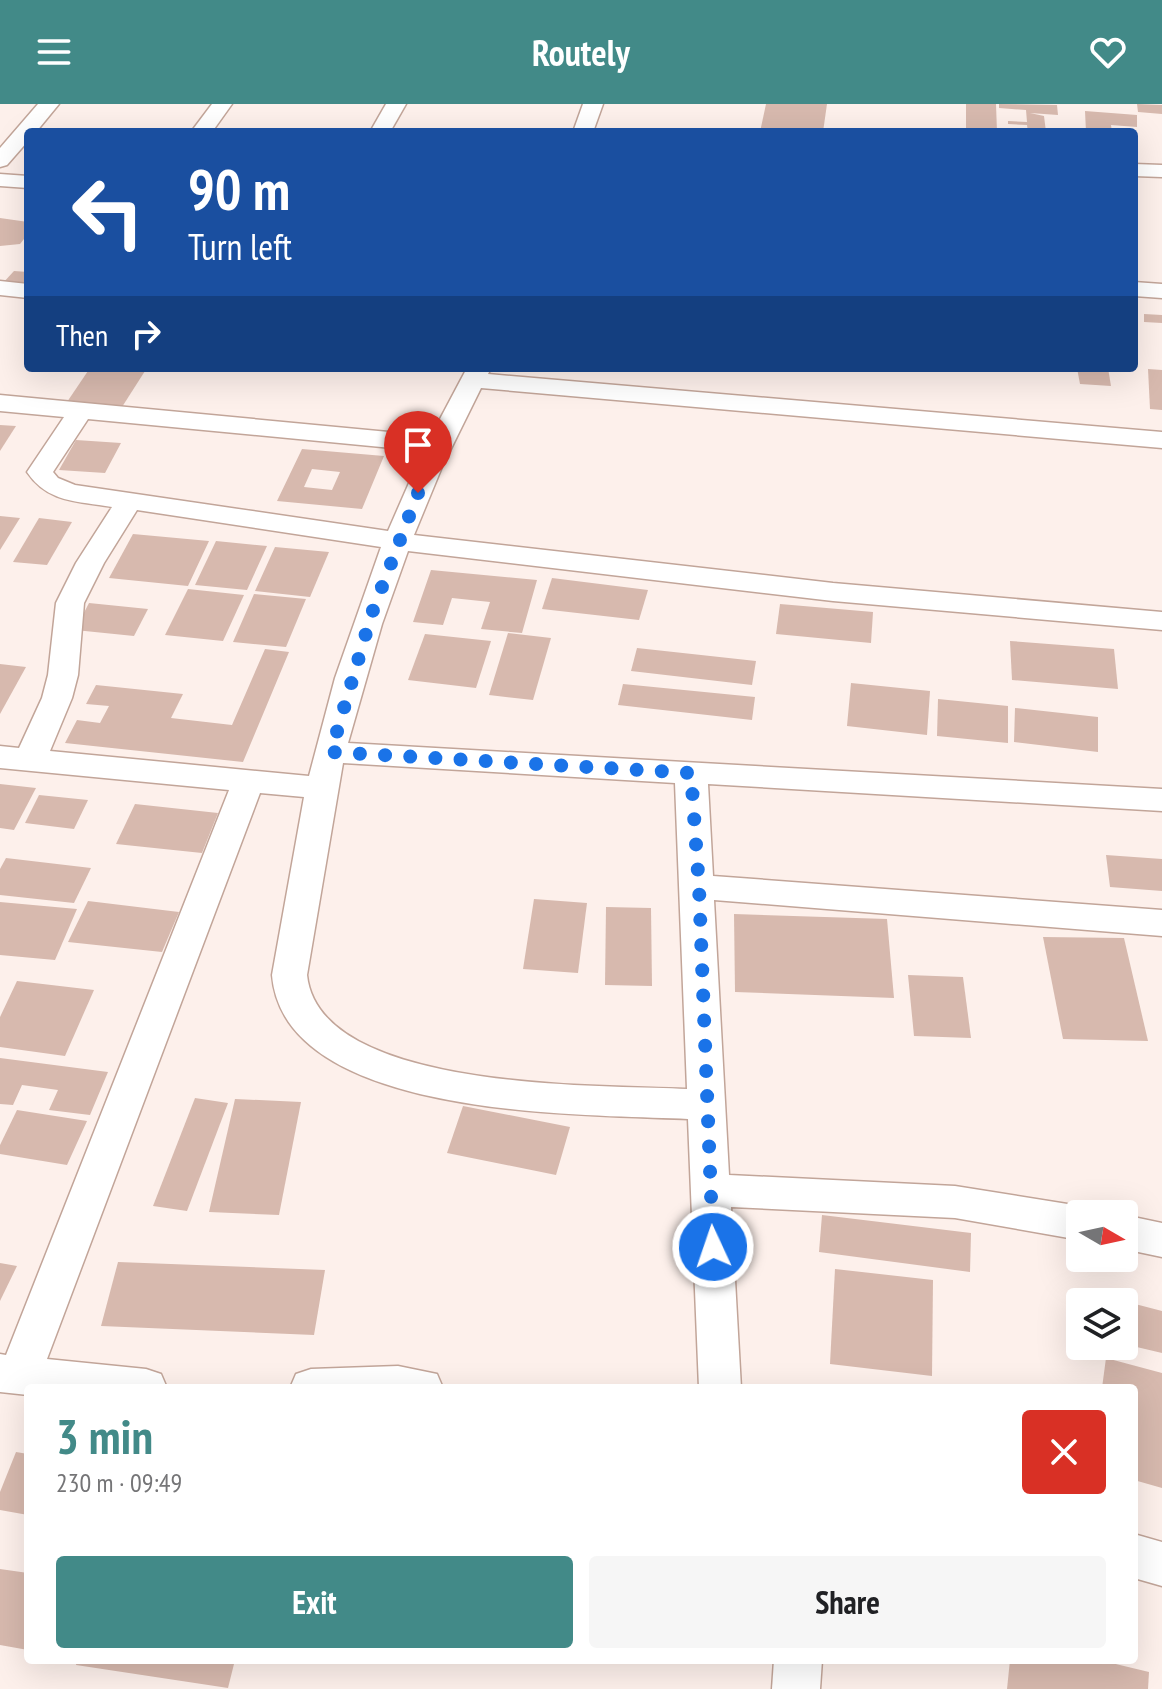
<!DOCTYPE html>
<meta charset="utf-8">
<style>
body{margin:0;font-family:"PT Sans Narrow",sans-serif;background:#f6f6f6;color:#202124;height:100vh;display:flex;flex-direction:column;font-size:30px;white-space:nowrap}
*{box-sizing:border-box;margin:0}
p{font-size:26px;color:#757577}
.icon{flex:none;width:44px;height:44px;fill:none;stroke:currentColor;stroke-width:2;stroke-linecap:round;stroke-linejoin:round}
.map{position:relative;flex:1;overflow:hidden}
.details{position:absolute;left:24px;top:1280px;width:1114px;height:280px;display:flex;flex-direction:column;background:#fff;border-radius:8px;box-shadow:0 8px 32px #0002}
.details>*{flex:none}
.top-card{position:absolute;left:24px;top:24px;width:1114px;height:244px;border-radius:8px;box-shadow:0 8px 32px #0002;background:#1a4fa0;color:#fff;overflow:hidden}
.needle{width:52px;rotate:99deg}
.fabs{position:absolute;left:1066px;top:1096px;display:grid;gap:16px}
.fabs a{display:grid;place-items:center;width:72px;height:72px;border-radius:8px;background:#fff;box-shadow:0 8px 32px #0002;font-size:40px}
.pin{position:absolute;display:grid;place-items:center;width:68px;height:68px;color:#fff;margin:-82px -34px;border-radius:50% 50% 50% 0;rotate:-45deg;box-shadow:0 0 8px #0007}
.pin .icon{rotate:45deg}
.me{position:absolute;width:88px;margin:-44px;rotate:357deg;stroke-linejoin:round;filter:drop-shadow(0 0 6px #0008)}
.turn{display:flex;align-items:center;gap:28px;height:168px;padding:0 32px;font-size:36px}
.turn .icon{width:104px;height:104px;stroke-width:2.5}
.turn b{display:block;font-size:56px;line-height:68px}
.then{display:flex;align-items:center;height:76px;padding:0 32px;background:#0003;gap:16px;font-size:30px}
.round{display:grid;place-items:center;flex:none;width:84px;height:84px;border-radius:8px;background:#f6f6f6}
.head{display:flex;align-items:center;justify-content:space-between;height:136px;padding:0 32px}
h1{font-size:48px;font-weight:800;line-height:60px;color:#428a88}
.action{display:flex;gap:16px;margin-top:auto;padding:16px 32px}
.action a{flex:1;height:92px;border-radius:8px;background:#428a88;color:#fff;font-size:32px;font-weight:800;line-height:92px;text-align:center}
.action a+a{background:#f6f6f6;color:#202124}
header{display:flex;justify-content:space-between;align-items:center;height:104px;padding:0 32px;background:#428a88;color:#fff;font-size:36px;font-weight:800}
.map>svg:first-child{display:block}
</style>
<header><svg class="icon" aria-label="menu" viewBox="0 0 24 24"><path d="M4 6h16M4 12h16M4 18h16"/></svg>Routely<svg class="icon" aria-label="heart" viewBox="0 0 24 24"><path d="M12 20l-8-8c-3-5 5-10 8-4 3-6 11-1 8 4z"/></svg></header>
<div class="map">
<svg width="1162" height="1585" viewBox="0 0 1162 1585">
<rect width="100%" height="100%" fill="#fdf0eb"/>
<g fill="#d7b9ae" fill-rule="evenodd">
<path d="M 766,0 L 827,0 L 823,28 L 760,28 Z"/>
<path d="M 966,0 L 996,0 L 997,28 L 966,28 Z"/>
<path d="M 999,0 L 1057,1 L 1058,11 L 1030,9 L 1044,12 L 1046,28 L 1028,28 L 1027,21 L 1008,20 L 1008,17 L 1027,18 L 1026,6 L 999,4 Z"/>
<path d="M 1137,0 L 1162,1 L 1162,10 L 1138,8 Z"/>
<path d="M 1085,7 L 1137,11 L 1137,23 L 1111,21 L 1112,28 L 1086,28 Z"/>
<path d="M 0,114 L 28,118 L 28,130 L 20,140 L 0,142 Z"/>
<path d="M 14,167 L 28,168 L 28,182 L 2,180 Z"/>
<path d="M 1144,210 L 1162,211 L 1162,219 L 1144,218 Z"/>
<path d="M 90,264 L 114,264 L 145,267 L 122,303 L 67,298 Z"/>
<path d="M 1077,264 L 1108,264 L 1111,282 L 1080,280 Z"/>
<path d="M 1148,265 L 1162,266 L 1162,306 L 1150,305 Z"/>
<path d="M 0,321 L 16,322 L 0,347 Z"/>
<path d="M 76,336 L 121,339 L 105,369 L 59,366 Z"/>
<path d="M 302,345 L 384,352 L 362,405 L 277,397 ZM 312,365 L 340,368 L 332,386 L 304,383 Z"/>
<path d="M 0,412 L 20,414 L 0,446 Z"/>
<path d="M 39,414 L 72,418 L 47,461 L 13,458 Z"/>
<path d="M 133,430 L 209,437 L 188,482 L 109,474 Z"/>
<path d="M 216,437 L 267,442 L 247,486 L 195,481 Z"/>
<path d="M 275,443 L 329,448 L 310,493 L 255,487 Z"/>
<path d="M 431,466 L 537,476 L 522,529 L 481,525 L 490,498 L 452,494 L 443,521 L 413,518 Z"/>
<path d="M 552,474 L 648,486 L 639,516 L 542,505 Z"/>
<path d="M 188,485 L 244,491 L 223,537 L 165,531 Z"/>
<path d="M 254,490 L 306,495 L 286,543 L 233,538 Z"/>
<path d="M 89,499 L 148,505 L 134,532 L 75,526 Z"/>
<path d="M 780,500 L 873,508 L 871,539 L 776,530 Z"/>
<path d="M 508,529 L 551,534 L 533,596 L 489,591 Z"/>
<path d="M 425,530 L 491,537 L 476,584 L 408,576 Z"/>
<path d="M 1010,537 L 1114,545 L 1118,585 L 1012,576 Z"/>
<path d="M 637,544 L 756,557 L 752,581 L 631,567 Z"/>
<path d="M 265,545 L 289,548 L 243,658 L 65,639 L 77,616 L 100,619 L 109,602 L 86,600 L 96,581 L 183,590 L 171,614 L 232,621 Z"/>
<path d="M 0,560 L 26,563 L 0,610 Z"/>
<path d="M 851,579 L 930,587 L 927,631 L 847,622 Z"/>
<path d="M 623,580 L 755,593 L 752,616 L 618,601 Z"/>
<path d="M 938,595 L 1008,602 L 1008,639 L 937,632 Z"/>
<path d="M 1015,604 L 1098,613 L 1098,648 L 1014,638 Z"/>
<path d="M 0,680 L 36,684 L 14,726 L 0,724 Z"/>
<path d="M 39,691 L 88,696 L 74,725 L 25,719 Z"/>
<path d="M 135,700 L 218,709 L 202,749 L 116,740 Z"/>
<path d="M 1106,751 L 1162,755 L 1162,787 L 1110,783 Z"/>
<path d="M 6,754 L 91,764 L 74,799 L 0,791 L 0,765 Z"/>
<path d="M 534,795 L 587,799 L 578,869 L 523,865 Z"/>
<path d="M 88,797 L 179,808 L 162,848 L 68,838 Z"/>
<path d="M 0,798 L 77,805 L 55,856 L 0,851 Z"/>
<path d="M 606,803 L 651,804 L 652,882 L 605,881 Z"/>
<path d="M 734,810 L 887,815 L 894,894 L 735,888 Z"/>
<path d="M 1043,833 L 1124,834 L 1148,937 L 1063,935 Z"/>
<path d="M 908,871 L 963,873 L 971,934 L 914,932 Z"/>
<path d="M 17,877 L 94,886 L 65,952 L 0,943 L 0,913 Z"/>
<path d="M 0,954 L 108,968 L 90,1011 L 49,1006 L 58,986 L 22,981 L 13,1001 L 0,1000 Z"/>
<path d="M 195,994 L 228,999 L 187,1107 L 153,1102 Z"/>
<path d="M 235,995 L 301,998 L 279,1111 L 209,1108 Z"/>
<path d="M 463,1002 L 570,1023 L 556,1071 L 447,1049 Z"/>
<path d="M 17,1006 L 87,1017 L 67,1061 L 0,1050 L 0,1041 Z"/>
<path d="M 822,1111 L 971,1129 L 970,1168 L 819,1148 Z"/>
<path d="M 118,1158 L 325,1166 L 314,1231 L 101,1222 Z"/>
<path d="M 0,1159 L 17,1162 L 0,1197 Z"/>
<path d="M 835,1165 L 933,1176 L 932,1272 L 830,1260 Z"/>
<path d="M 1112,1194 L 1162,1207 L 1162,1249 L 1124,1240 L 1124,1198 L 1112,1198 Z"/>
<path d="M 1106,1254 L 1162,1269 L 1162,1384 L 1134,1376 L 1134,1284 L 1102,1284 Z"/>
<path d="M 16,1348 L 28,1350 L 28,1411 L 0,1406 L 0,1388 Z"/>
<path d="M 0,1465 L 28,1469 L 28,1546 L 0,1541 Z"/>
<path d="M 77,1556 L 235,1556 L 228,1584 L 76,1561 Z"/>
<path d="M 1010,1556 L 1099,1556 L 1149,1568 L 1148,1585 L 1007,1585 Z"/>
</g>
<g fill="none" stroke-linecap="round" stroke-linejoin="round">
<g stroke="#c2a599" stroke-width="3">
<g id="minor">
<path d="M 38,0 L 59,0 L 36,28 L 28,28 L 28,37 L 7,61 L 0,63 L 0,44 Z"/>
<path d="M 212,0 L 232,0 L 212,28 L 191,28 Z"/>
<path d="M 386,0 L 406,0 L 390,28 L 370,28 Z"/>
<path d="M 583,0 L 603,0 L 593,28 L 573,28 Z"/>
<path d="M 1134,60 L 1162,61 L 1162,73 L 1134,72 Z"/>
<path d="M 0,70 L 28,72 L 28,84 L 0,82 Z"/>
<path d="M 0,177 L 28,180 L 28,194 L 0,191 Z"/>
<path d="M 1134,178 L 1162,180 L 1162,194 L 1134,192 Z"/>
<path d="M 467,264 L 491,264 L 488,270 L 1162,328 L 1162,344 L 481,284 L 442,363 L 414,431 L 833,479 L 1162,508 L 1162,526 L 833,497 L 408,447 L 382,520 L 348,639 L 1162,685 L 1162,707 L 708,680 L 713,772 L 1162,806 L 1162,832 L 714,796 L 729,1071 L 955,1082 L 1080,1102 L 1095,1110 L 1080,1110 L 1080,1136 L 955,1114 L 731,1103 L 741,1284 L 699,1284 L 688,1015 C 585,1010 284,1016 272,871 L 304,693 L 260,689 L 47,1255 L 146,1265 L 161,1270 L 167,1284 L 28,1284 L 28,1291 L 0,1288 L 0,1250 L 6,1251 L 229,686 L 0,664 L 0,642 L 19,644 L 42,594 L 48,571 L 56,499 L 76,459 L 112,403 C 77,397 48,399 27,368 L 64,313 L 0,307 L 0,291 L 431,332 ZM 88,315 L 423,347 L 388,427 L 75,381 L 58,374 L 53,368 ZM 137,406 L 381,443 L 335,574 L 309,672 L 50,647 L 72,594 L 78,571 L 84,499 L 104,459 ZM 343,659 L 675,679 L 687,985 C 602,981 319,988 307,871 Z"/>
<path d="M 1124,1111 L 1162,1119 L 1162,1153 L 1124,1145 Z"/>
<path d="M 398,1262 L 437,1270 L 443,1284 L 290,1284 L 296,1270 L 311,1265 Z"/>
<path d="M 1134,1430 L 1162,1438 L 1162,1482 L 1134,1474 Z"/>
<path d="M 774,1556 L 822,1556 L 820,1585 L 772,1585 Z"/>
</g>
</g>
<use href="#minor" fill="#fff" fill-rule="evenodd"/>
</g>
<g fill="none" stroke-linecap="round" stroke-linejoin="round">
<path stroke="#1a73e8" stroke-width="14" stroke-dasharray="0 25.2" d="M 418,389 L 372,509 L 331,648 L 691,669 L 699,783 L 713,1143"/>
</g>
</svg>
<div class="fabs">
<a><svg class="needle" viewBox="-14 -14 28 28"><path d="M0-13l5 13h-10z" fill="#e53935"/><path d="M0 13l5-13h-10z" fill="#757577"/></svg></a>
<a><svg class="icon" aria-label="layers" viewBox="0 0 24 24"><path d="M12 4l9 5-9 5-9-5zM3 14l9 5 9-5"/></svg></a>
</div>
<div class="pin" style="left:418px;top:389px;background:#d93025"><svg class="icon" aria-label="arrive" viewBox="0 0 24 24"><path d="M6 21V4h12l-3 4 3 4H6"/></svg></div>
<svg class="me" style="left:713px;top:1143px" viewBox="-20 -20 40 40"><circle r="17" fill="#1a73e8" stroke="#fff" stroke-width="3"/><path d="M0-11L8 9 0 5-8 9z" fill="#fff"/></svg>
<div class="top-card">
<div class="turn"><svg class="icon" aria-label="left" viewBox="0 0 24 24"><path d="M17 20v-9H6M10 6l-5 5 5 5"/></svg><div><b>90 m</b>Turn left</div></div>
<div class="then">Then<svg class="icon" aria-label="right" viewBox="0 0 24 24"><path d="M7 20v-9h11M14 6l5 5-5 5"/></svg></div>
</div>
<section class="details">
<div class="head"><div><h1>3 min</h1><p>230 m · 09:49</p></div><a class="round" style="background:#d93025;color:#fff"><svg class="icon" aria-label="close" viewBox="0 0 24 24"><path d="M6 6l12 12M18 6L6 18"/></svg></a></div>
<div class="action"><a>Exit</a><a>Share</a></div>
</section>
</div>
